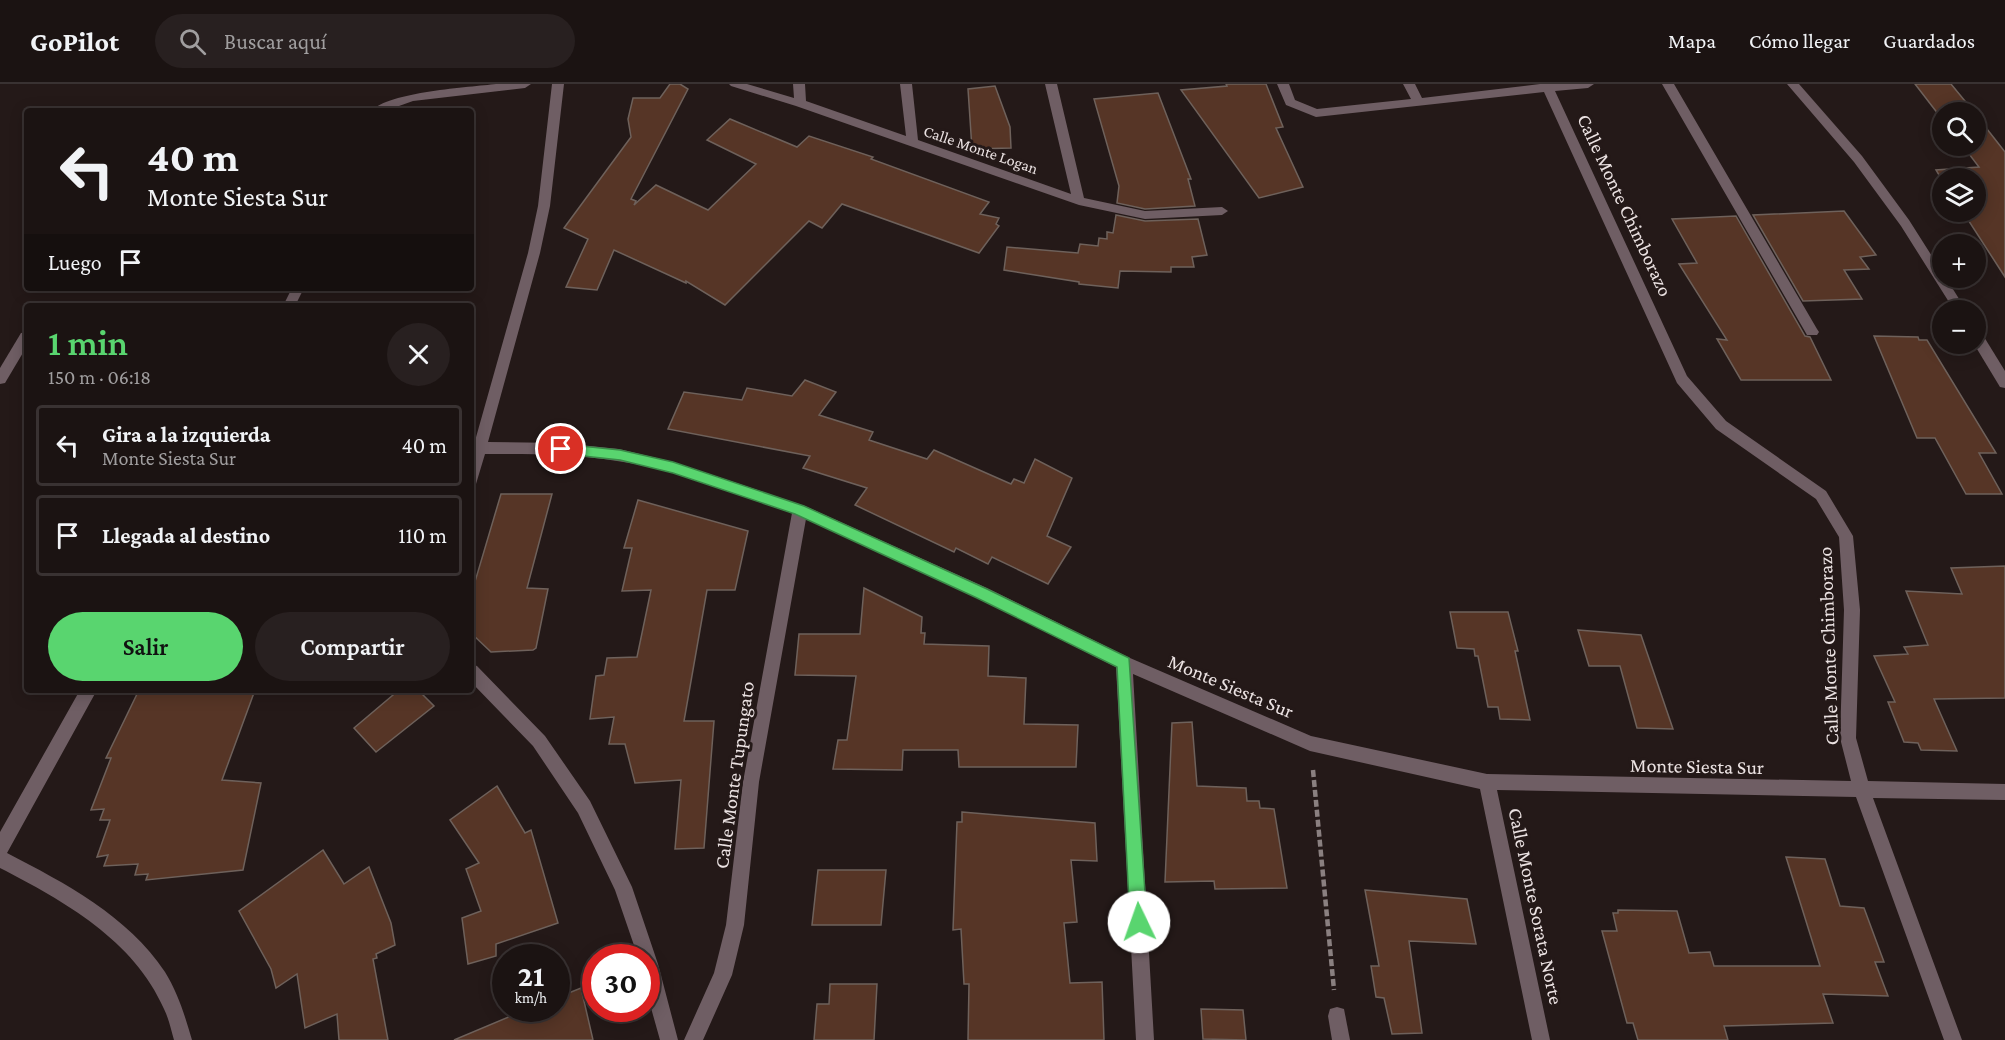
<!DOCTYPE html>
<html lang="es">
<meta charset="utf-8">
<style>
body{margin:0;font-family:"Crimson Pro",serif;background:#282020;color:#f1f3f6;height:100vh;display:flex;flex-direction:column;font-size:22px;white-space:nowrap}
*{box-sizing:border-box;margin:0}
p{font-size:20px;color:#a09e9f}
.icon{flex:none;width:33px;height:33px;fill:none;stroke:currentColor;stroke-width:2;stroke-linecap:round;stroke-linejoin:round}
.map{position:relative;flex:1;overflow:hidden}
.panel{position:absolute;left:24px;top:219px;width:450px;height:390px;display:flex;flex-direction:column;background:#1b1312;border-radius:6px;box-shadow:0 3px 15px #0003,0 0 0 2px #393232}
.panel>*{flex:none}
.banner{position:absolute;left:24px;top:24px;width:450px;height:183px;border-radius:6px;box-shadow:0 3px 15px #0003,0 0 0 2px #393232;background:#1b1312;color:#f1f3f6;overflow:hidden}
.tools{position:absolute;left:1932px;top:18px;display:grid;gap:12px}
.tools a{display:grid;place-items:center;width:54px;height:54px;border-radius:50%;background:#1b1312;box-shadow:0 3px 15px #0003,0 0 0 2px #393232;font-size:30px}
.speed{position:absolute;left:492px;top:860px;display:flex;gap:12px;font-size:30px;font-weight:700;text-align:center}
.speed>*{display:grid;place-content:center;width:78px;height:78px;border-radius:50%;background:#1b1312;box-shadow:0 3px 15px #0003,0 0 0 2px #393232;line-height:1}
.speed small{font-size:15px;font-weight:400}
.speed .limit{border:9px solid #d22;background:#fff;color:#111}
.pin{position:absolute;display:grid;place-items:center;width:51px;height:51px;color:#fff;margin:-26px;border:3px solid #fff;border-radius:50%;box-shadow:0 2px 6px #0007}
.me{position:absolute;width:66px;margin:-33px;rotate:357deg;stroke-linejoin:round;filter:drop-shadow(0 0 4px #0008)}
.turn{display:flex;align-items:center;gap:21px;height:126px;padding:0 24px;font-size:27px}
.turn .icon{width:78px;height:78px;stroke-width:2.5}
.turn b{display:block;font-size:42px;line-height:51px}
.then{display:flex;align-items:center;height:57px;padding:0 24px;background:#0003;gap:12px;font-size:22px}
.round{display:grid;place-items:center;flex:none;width:63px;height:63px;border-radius:32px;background:#282020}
.summary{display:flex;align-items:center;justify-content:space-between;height:102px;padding:0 24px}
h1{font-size:36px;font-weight:600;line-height:45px;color:#59d56f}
.action{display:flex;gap:12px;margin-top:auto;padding:12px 24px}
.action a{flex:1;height:69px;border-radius:36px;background:#59d56f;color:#111;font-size:24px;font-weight:600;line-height:69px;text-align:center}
.action a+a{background:#282020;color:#f1f3f6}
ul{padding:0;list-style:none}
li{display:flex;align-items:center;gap:18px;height:81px;margin:0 12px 9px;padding:0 12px;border:3px solid #393232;border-radius:6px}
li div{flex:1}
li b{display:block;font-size:22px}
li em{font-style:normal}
header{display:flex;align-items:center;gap:36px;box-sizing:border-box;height:84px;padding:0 30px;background:#1b1312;border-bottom:2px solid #393232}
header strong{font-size:28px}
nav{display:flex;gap:33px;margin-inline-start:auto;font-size:21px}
.search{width:420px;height:54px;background:#282020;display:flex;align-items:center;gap:15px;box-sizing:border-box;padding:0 21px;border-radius:33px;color:#a09e9f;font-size:22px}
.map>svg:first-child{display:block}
</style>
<header>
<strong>GoPilot</strong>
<div class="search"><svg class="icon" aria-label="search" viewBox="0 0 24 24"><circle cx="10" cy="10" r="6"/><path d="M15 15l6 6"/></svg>Buscar aquí</div>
<nav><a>Mapa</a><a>Cómo llegar</a><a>Guardados</a></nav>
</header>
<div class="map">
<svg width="2005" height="956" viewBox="0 0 2005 956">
<rect width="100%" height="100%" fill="#241918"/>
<g fill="#563526" stroke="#6e615b" stroke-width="1.5">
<path d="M 670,0 L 680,0 L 688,5 L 631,115 L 636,117 L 634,121 L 656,101 L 708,126 L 756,80 L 707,56 L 730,35 L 797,63 L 809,52 L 873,73 L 871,75 L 989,118 L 980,130 L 999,134 L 996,140 L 999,142 L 979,169 L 842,120 L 822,144 L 809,137 L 725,221 L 686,197 L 686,199 L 614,166 L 597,206 L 566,203 L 588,155 L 564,144 L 631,53 L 628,35 L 633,14 L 660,14 Z"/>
<path d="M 1226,0 L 1266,0 L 1283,43 L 1276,44 L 1303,103 L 1259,114 L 1181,6 L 1227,2 Z"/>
<path d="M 1915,0 L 1951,0 L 1974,28 L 1942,28 L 1942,35 Z"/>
<path d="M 995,2 L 1010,43 L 1011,64 L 972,65 L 968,5 Z"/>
<path d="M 1158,9 L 1191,95 L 1188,95 L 1195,122 L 1145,125 L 1117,119 L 1119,102 L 1094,15 Z"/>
<path d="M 1976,31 L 2005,68 L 2005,193 L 1963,128 L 1976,128 L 1976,94 L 1942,96 L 1936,86 L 1979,83 L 1963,62 L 1976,62 Z"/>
<path d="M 1844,127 L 1876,171 L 1860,173 L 1869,185 L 1844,186 L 1862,215 L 1803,217 L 1753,131 Z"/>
<path d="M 1116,131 L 1145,137 L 1198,135 L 1207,171 L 1192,173 L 1194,183 L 1171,183 L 1171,188 L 1120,187 L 1118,204 L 1079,200 L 1079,198 L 1004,186 L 1007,163 L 1078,169 L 1080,160 L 1098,162 L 1099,154 L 1107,155 L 1107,148 L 1113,149 Z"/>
<path d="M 1736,132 L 1805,252 L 1810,253 L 1831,296 L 1741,296 L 1717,255 L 1727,256 L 1679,180 L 1697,179 L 1672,135 Z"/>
<path d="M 1874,252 L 1918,253 L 1919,256 L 1927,256 L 1996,369 L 1979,369 L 2002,410 L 1966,410 L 1935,354 L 1917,354 Z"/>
<path d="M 805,296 L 836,308 L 819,331 L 873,348 L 869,356 L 927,375 L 934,366 L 1011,400 L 1014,395 L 1024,399 L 1035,375 L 1072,394 L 1047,452 L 1071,463 L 1048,500 L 992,473 L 988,480 L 956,464 L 954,468 L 855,421 L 867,404 L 803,384 L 810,372 L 668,345 L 684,308 L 742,316 L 747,304 L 792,312 Z"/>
<path d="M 501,410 L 552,410 L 527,504 L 548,505 L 536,564 L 533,566 L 491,568 L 471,549 L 471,511 Z"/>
<path d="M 638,416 L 748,447 L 735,506 L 707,506 L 684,637 L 714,637 L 704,764 L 675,765 L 681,696 L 635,699 L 625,660 L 609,660 L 614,633 L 590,635 L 596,592 L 604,591 L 607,574 L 637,573 L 651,506 L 622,507 L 632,464 L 624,464 Z"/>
<path d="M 2005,482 L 2005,614 L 1934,615 L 1957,667 L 1921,666 L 1918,659 L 1904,658 L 1888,618 L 1895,618 L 1874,572 L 1908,570 L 1904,563 L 1928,561 L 1906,507 L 1962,510 L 1951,484 Z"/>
<path d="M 864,504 L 922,533 L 921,549 L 925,549 L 924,560 L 989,562 L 988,592 L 1026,594 L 1024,640 L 1078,641 L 1076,683 L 959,683 L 958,666 L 903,666 L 902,686 L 833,685 L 838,656 L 847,656 L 856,592 L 795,591 L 799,550 L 860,550 Z"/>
<path d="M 1450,528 L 1508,528 L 1518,567 L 1515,567 L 1530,636 L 1500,635 L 1498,623 L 1488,623 L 1478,572 L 1475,572 L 1474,565 L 1457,564 Z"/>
<path d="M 1578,546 L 1641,551 L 1673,645 L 1637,644 L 1620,582 L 1589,582 Z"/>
<path d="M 139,606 L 255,606 L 222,696 L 261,699 L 243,786 L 146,796 L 148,790 L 135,791 L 138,780 L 104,782 L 108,771 L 97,773 L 110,736 L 100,736 L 104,725 L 91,726 L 111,674 L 106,674 Z"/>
<path d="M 399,606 L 418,606 L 434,622 L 376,668 L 354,644 Z"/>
<path d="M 1192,638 L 1197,702 L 1246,704 L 1247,717 L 1259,717 L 1260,724 L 1274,725 L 1287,804 L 1215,805 L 1214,797 L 1165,798 L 1172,639 Z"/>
<path d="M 497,702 L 525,749 L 531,746 L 558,839 L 496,860 L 496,872 L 468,880 L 462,834 L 481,827 L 466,785 L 479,779 L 450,736 Z"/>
<path d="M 962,728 L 1095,739 L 1097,777 L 1071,776 L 1077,838 L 1064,839 L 1070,899 L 1102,898 L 1104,956 L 968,956 L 969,900 L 964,900 L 961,845 L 953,846 L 957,738 L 962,738 Z"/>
<path d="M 323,766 L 344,800 L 369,783 L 391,839 L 395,861 L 376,870 L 377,874 L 373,875 L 388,956 L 339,956 L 337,930 L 305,944 L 297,890 L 276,904 L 271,885 L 239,827 Z"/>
<path d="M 1786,773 L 1825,775 L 1840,822 L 1864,824 L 1884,878 L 1875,878 L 1888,912 L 1823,910 L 1833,939 L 1724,942 L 1728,956 L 1638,956 L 1633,939 L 1627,939 L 1602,847 L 1617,847 L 1613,829 L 1618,829 L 1618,826 L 1677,827 L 1689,869 L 1710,868 L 1714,882 L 1820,882 Z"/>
<path d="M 818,786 L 886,786 L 881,841 L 812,841 Z"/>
<path d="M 1365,806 L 1467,815 L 1476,860 L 1409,857 L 1422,949 L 1392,950 L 1384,914 L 1376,913 L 1371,882 L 1379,882 Z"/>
<path d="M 830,900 L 877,900 L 874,956 L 814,956 L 817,920 L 829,920 Z"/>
<path d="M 581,904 L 593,956 L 454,956 L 530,924 L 556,924 L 556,914 Z"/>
<path d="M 1201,925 L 1243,926 L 1246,956 L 1203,955 Z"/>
</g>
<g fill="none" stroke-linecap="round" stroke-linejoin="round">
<path stroke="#8a8080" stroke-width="4.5" stroke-dasharray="7 3" stroke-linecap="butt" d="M 1313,686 L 1334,906"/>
<g fill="#6f5e64" fill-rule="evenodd">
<path d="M 496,0 L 531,0 L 525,4 L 413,17 L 385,27 L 372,27 C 387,8 471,3 496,0 Z"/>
<path d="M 552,0 L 564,0 L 550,122 L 540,169 L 488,358 L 561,359 L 619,365 L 673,378 L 805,422 L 987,504 L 1130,574 L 1311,652 L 1487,690 L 1851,697 L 1840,654 L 1844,526 L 1839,453 L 1816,415 L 1716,345 L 1677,299 L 1544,8 L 1316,33 L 1286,21 L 1277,0 L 1289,0 L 1295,16 L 1317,25 L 1411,15 L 1403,0 L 1415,0 L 1422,14 L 1540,0 L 1594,0 L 1588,4 L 1555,7 L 1687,292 L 1726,337 L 1826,407 L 1853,452 L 1860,526 L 1856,654 L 1868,697 L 2005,700 L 2005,716 L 1873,714 L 1962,956 L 1944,956 L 1856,713 L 1497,706 L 1550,956 L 1532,956 L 1480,705 L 1310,667 L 1133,590 L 1154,956 L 1136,956 L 1116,583 L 977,514 L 806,435 L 759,698 L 744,841 L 732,891 L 703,956 L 684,956 L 714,889 L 726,841 L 743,698 L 792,429 C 735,411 677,385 617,377 C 574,370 530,370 485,370 L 476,400 L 471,402 L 471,371 L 528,169 L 538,122 Z"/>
<path d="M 729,0 L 747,0 L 794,14 L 793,0 L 805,0 L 806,17 L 906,52 L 900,0 L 912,0 L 918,56 L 1071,110 L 1045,0 L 1057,0 L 1084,114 L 1145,127 L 1222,123 L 1228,127 L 1222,131 L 1145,135 L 1079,121 L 796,22 L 731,2 Z"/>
<path d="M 1662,0 L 1674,0 L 1817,245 L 1819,248 L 1817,251 L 1807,251 Z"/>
<path d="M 1787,0 L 1799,0 L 1862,72 L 1909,136 L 1942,188 L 1942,194 L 1946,194 L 1966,226 L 1954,226 L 1901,142 L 1854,78 Z"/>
<path d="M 292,204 L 304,204 L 295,222 L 283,222 Z"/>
<path d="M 1976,246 L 1981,248 L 2005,287 L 2005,304 L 2000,303 L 1974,260 Z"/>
<path d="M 27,248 L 27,262 L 5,299 L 0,300 L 0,284 L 21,249 Z"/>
<path d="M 471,580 L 477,582 L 545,652 L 590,717 L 632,803 L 658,880 L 678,956 L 660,956 L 646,906 L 646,873 L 638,873 L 615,806 L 578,729 L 533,662 L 471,598 Z"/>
<path d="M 80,606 L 97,606 L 7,769 C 65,799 128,832 165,888 C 178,909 185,932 192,956 L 174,956 C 171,946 169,935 164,925 C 134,856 64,817 0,784 L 0,748 Z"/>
<path d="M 1337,923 L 1344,925 L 1350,956 L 1332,956 L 1328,932 L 1330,925 Z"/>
</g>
</g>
<path fill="#59d56f" stroke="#3a8a48" stroke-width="1.5" d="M 561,360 L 620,366 L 673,378 L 804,422 L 987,505 L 1129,574 L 1147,838 L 1144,844 L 1139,846 L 1133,844 L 1130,838 L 1117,583 L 977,514 L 795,430 L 673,389 L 620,376 L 556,369 L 555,365 L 556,361 Z"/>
<g text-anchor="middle" stroke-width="6" stroke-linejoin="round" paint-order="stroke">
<g font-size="16" fill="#ebe2e2" stroke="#241918">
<text transform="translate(981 65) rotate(19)" y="6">Calle Monte Logan</text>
</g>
<g font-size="20" fill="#ebe2e2" stroke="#241918">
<text transform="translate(1625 121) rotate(65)" y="7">Calle Monte Chimborazo</text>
<text transform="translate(1828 562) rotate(-92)" y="7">Calle Monte Chimborazo</text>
<text transform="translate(1231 602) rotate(23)" y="7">Monte Siesta Sur</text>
<text transform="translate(1697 682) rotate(1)" y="7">Monte Siesta Sur</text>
<text transform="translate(734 691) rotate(-82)" y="7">Calle Monte Tupungato</text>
<text transform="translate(1536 822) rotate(78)" y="7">Calle Monte Sorata Norte</text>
</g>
</g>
</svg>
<div class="tools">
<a><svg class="icon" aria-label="search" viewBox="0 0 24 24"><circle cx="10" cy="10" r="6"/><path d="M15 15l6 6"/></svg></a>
<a><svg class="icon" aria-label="layers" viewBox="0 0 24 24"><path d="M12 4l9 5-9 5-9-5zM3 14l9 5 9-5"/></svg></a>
<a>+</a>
<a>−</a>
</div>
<div class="speed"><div>21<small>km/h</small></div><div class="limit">30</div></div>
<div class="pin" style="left:561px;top:365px;background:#d93025"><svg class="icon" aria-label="arrive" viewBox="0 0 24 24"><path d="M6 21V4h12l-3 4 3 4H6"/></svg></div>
<svg class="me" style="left:1139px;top:838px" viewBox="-20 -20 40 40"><circle r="19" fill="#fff"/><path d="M0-13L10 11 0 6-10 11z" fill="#59d56f"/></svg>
<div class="banner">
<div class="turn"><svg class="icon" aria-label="left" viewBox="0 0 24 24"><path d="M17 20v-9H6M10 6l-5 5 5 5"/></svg><div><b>40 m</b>Monte Siesta Sur</div></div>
<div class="then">Luego<svg class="icon" aria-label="arrive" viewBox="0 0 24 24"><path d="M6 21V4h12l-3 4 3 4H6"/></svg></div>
</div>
<section class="panel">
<div class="summary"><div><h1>1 min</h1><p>150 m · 06:18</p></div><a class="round"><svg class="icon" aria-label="close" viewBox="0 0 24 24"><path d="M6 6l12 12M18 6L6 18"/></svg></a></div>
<ul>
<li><svg class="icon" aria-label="left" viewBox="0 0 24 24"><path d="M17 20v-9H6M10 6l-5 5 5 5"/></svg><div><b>Gira a la izquierda</b><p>Monte Siesta Sur</p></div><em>40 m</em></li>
<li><svg class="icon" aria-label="arrive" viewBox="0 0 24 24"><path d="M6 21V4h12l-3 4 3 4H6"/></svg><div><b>Llegada al destino</b></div><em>110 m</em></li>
</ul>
<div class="action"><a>Salir</a><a>Compartir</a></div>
</section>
</div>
